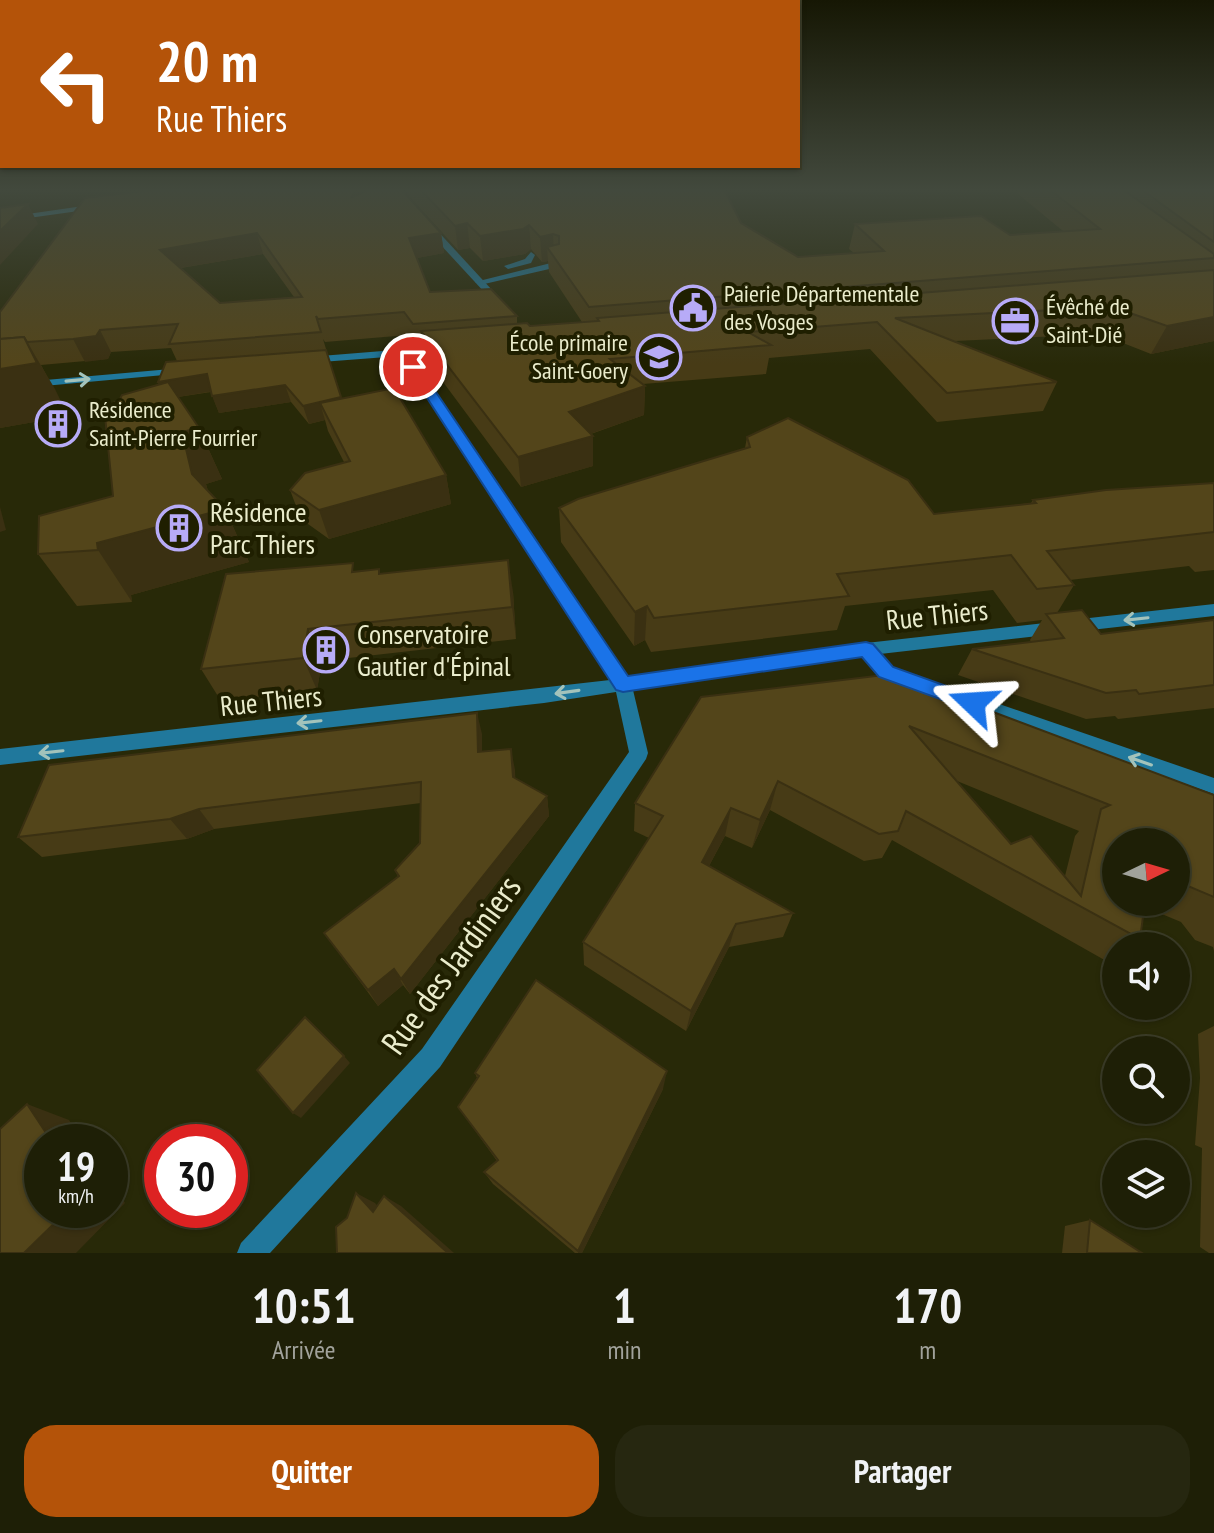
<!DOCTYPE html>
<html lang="fr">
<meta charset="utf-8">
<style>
body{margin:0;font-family:"PT Sans Narrow",sans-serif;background:#262710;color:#f1f3f6;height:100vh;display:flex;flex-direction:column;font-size:30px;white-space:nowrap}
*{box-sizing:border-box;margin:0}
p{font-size:26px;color:#a1a29b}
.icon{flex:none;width:44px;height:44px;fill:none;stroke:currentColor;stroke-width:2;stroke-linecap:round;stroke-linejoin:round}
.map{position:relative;height:1253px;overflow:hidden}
.sheet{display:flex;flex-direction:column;background:#1e1f06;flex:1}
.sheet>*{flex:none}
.banner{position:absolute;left:0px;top:0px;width:800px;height:168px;box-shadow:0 2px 6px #0004,0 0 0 2px #3c3d28;background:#b45309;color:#fff;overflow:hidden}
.needle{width:52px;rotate:85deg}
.fabs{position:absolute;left:1102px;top:828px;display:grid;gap:16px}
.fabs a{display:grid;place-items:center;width:88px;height:88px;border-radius:50%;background:#1e1f06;box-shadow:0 2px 6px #0004,0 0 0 2px #3c3d28;font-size:40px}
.speed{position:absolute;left:24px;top:1124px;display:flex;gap:16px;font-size:40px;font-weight:700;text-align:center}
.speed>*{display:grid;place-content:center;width:104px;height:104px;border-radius:50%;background:#1e1f06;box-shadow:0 2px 6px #0004,0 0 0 2px #3c3d28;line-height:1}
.speed small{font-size:20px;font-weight:400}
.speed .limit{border:12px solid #d22;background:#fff;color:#111}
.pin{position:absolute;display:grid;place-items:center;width:68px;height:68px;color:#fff;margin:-34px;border:4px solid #fff;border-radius:50%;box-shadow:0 2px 8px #0007}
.me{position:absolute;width:88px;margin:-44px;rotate:290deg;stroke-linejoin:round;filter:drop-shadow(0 0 6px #0008)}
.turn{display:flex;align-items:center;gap:28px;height:168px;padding:0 24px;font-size:36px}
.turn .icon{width:104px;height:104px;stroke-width:2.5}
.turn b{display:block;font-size:56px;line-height:68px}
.eta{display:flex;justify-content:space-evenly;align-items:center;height:136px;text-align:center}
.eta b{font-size:48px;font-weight:700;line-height:56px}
.cta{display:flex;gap:16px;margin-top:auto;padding:16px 24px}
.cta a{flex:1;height:92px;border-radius:32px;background:#b45309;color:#fff;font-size:32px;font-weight:700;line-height:92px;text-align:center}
.cta a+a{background:#262710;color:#f1f3f6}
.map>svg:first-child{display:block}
</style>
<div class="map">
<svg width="1214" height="1253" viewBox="0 0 1214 1253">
<rect width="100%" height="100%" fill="#282908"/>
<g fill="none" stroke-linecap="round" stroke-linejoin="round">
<g fill="#20789c" fill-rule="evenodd">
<path d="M 531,252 L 535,255 L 531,263 L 508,269 L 504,266 L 525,259 Z"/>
<path d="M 555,262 L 558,263 L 558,267 L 480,285 L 475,282 Z"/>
</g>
<g fill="#20789c" fill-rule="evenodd">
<path d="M 427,226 L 433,226 L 504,303 L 504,307 L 498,307 L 427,230 Z"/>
<path d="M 445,346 L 450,349 L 449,351 L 411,355 L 627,677 L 866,643 L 1214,604 L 1214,616 L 880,654 L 892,667 L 1214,778 L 1214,794 L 880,677 L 862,656 L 633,690 L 648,753 L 646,759 L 440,1067 L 270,1253 L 237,1253 L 241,1243 L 422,1049 L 629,752 L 616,692 L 544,703 L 0,765 L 0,749 L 610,680 L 400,356 L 308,363 L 303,360 L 308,357 Z"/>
<path d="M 182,368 L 187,371 L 186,373 L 0,390 L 0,384 Z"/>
</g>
<path fill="#37a3d2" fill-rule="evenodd" d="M 97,204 L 100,208 L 0,222 L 0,218 Z"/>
</g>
<g fill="#473b16" fill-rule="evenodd">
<path d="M 406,189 L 724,189 L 741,223 L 798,257 L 854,253 L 849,249 L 855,224 L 1010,235 L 1063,231 L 1017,193 L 1018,189 L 1214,189 L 1214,341 L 1151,354 L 1100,334 L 955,341 L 1057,382 L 1043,411 L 937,422 L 870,349 L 769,358 L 766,374 L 643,384 L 645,386 L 644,415 L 591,434 L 593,436 L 593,466 L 521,487 L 426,359 L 424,346 L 417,347 L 408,335 L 325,342 L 323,339 L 341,399 L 446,475 L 451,504 L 329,539 L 301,519 L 290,490 L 344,462 L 328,431 L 325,420 L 309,424 L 291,402 L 219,413 L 211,392 L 178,397 L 199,428 L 222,479 L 206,484 L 208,491 L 225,509 L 249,562 L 131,595 L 132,602 L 77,606 L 38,554 L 113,496 L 119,401 L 159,385 L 158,382 L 177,361 L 171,348 L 111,352 L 108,359 L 41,365 L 68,416 L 0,428 L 0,312 L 366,191 L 441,233 L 444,253 L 417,258 L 430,292 L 517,316 L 517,324 L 530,326 L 582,322 L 549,272 L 548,261 L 542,262 L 531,249 L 525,254 L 483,261 L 470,248 L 458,250 L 407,194 ZM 263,254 L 294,297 L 220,303 L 181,268 Z"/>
<path d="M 747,437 L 934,514 L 1031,503 L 1033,500 L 1214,483 L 1214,570 L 1195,572 L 1189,566 L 1070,580 L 1074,585 L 1057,613 L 1101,634 L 1214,620 L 1214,708 L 1118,719 L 1115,716 L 1086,719 L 958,675 L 972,649 L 1031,642 L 1030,640 L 1042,620 L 1017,623 L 993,590 L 845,606 L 837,630 L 651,652 L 645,640 L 634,646 L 561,542 L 559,508 L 745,448 Z"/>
<path d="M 356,572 L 381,574 L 513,592 L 516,639 L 322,661 L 317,690 L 221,701 L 201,669 Z"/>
<path d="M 892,674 L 1214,795 L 1214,951 L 1213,947 L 1195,940 L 1181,922 L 1145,907 L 1140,939 L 1130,946 L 1116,946 L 1116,956 L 1108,962 L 892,840 L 882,858 L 864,861 L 770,810 L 752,848 L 725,836 L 709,866 L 793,913 L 783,937 L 729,947 L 686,1031 L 584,965 L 583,942 L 649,838 L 634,831 L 635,803 ZM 957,781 L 1079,831 L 1075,836 L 1065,876 L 1011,844 ZM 1176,842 L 1176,902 L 1116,902 Z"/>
<path d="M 482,734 L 482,751 L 515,770 L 515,778 L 547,796 L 549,816 L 410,994 L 403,985 L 378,1006 L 324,933 L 398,877 L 395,870 L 420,843 L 421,803 L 214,829 L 187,839 L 42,857 L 18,837 Z"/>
<path d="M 1214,1026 L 1214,1253 L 1209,1253 L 1200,1247 L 1202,1148 L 1195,1145 L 1200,1078 L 1198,1034 Z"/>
<path d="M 475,1073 L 663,1089 L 582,1253 L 575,1253 L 493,1184 L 484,1172 L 497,1161 L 458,1107 L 477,1078 Z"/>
<path d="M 1090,1220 L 1142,1253 L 1062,1253 L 1065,1226 Z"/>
</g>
<g fill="#3a3012">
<path d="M 356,189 L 366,189 L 366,191 L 352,197 Z"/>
<path d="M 28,204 L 38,224 L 0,265 L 0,231 Z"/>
<path d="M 467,223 L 470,248 L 458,250 L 455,226 Z"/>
<path d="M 529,225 L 531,249 L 525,254 L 483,261 L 480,236 Z"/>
<path d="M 257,233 L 263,254 L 168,270 L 160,250 Z"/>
<path d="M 441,233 L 444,253 L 412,259 L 409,238 Z"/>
<path d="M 553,234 L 554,257 L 547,247 L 548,261 L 542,262 L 540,237 Z"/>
<path d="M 1214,317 L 1214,341 L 1151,354 L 1167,326 Z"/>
<path d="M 100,330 L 111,352 L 108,359 L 85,362 L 73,339 Z"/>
<path d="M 24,337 L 55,389 L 68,416 L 0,428 L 0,369 Z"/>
<path d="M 207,374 L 214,391 L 166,399 L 158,382 Z"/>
<path d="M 285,385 L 291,402 L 219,413 L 212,396 Z"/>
<path d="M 645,386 L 644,415 L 570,441 L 569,412 Z"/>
<path d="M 341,397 L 346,414 L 320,403 L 325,420 L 309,424 L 303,406 Z"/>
<path d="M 199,428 L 222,479 L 206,484 L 213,512 L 225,509 L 249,562 L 131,595 L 132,602 L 98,550 L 97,543 L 192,474 L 182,432 Z"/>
<path d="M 593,436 L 593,466 L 521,487 L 518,457 Z"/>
<path d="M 446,475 L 451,504 L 329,539 L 319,510 Z"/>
<path d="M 0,507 L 6,530 L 0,532 Z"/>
<path d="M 508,560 L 513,592 L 516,639 L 512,607 Z"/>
<path d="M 647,606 L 645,640 L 634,646 L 635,612 Z"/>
<path d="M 308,629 L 322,661 L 317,690 L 303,658 Z"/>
<path d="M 477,713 L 482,734 L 482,772 L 478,752 Z"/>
<path d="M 511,749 L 515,770 L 516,797 L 513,777 Z"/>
<path d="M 778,781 L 770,810 L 752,848 L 760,820 Z"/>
<path d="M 547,796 L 549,816 L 410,994 L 401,979 Z"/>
<path d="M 731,808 L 725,836 L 697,888 L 702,862 Z"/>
<path d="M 199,809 L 214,829 L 187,839 L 170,819 Z"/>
<path d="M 736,924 L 729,947 L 686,1031 L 691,1011 Z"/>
<path d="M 394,969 L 403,985 L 378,1006 L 368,990 Z"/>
<path d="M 344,1056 L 350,1063 L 301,1118 L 293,1113 Z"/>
<path d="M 667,1071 L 663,1089 L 582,1253 L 578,1253 L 578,1251 Z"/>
<path d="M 27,1104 L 69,1120 L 83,1142 L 52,1142 Z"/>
<path d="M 110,1181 L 125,1203 L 76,1253 L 24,1253 L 68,1210 L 110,1210 Z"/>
<path d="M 356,1193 L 375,1203 L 391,1221 L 373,1212 Z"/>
<path d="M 384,1196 L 401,1206 L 454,1253 L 448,1253 Z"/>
</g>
<g fill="#53451a" stroke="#3a3012" stroke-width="2" fill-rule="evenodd">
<path d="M 160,189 L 356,189 L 352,197 L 371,189 L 401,189 L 441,233 L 409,238 L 430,292 L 491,289 L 517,316 L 413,324 L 404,312 L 318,319 L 316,316 L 321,332 L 169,344 L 178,324 L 100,330 L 96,336 L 73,339 L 27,342 L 24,337 L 0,339 L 0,312 L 85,198 ZM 257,233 L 302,297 L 220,303 L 160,250 Z"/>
<path d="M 420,189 L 724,189 L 741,223 L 798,257 L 884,251 L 855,224 L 981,216 L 1010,235 L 1100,229 L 1049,189 L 1122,189 L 1214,254 L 1214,258 L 589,307 L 547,247 L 559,244 L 559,236 L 553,234 L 540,237 L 529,225 L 523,229 L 480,236 L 467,223 L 455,226 Z"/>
<path d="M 1141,189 L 1214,189 L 1214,242 Z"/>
<path d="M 28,204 L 0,231 L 0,208 Z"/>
<path d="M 1214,270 L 1214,317 L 1167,326 L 1113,307 L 895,318 L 1057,382 L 947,393 L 877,322 L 748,332 L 771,345 L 610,359 L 645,386 L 569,412 L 593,436 L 518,457 L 421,331 L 527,323 L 530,326 L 599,321 L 597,318 Z"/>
<path d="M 24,337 L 37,363 L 0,369 L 0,339 Z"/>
<path d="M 326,350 L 341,397 L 303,406 L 285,385 L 212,396 L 207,374 L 158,382 L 166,362 Z"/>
<path d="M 168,382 L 199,428 L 182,432 L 192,474 L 225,509 L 97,543 L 98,550 L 38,554 L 39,516 L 113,496 L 104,406 L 119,401 L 122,395 Z"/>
<path d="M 394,388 L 446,475 L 319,510 L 290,490 L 305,473 L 350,461 L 320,403 Z"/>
<path d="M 788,418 L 908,480 L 934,514 L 1036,503 L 1033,500 L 1106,490 L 1214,483 L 1214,532 L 1047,551 L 1074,585 L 1037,589 L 1011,555 L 837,574 L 849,596 L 654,618 L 647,606 L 635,612 L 559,508 L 578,499 L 750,447 L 747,437 Z"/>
<path d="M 508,560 L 512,607 L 308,629 L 303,658 L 201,669 L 226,574 L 353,563 L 352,572 L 379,569 L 379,574 Z"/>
<path d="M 1082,610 L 1101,634 L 1214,620 L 1214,685 L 1139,694 L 1136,690 L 1106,693 L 972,649 L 1064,638 L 1046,614 Z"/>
<path d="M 892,674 L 1214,795 L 1214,897 L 1176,881 L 1176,842 L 1116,842 L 1116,902 L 1145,902 L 1140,939 L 906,811 L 898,831 L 879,834 L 778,781 L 760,820 L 731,808 L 702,862 L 793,913 L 736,924 L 691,1011 L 583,942 L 663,816 L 635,803 L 701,697 ZM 909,726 L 1110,805 L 1101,809 L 1081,896 L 1031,836 L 1011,844 Z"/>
<path d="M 477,713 L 478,752 L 511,749 L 513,777 L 547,796 L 401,979 L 394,969 L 368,990 L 324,933 L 399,876 L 395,870 L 420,843 L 421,782 L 199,809 L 170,819 L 18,837 L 49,765 Z"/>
<path d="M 536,980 L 667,1071 L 578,1251 L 484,1172 L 498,1160 L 458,1107 L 479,1076 L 475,1073 Z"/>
<path d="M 305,1017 L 344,1056 L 293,1113 L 257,1070 Z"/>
<path d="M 27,1104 L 52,1142 L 42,1142 L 42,1210 L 68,1210 L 24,1253 L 0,1253 L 0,1129 Z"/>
<path d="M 356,1193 L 373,1212 L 384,1196 L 448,1253 L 337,1253 L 336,1227 L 347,1218 Z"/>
<path d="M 1090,1220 L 1142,1253 L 1087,1253 Z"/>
</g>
<defs><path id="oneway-shaft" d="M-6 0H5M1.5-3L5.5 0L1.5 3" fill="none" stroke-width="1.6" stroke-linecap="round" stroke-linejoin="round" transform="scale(2)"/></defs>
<g stroke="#a3c3bb">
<use href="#oneway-shaft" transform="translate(78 380) rotate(-5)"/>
<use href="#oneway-shaft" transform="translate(1136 619) rotate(174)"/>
<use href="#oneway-shaft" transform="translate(567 692) rotate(172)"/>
<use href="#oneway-shaft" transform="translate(309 722) rotate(174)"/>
<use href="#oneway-shaft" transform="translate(51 752) rotate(174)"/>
<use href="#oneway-shaft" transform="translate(1140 761) rotate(-161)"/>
</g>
<linearGradient id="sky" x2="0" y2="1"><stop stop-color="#161704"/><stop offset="0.52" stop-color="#42493d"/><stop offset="1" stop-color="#42493d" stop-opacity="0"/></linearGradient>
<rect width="1214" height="365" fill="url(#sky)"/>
<path fill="#1a73e8" stroke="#114b97" stroke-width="2" d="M 413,363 L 419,367 L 628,676 L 866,642 L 873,644 L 893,667 L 980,698 L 983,703 L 980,709 L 973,711 L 879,677 L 862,657 L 623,692 L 616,690 L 407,367 Z"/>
<defs>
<g id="civic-ring" transform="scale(2.3)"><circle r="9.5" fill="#1f1f00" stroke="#b7abf7" stroke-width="1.5"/><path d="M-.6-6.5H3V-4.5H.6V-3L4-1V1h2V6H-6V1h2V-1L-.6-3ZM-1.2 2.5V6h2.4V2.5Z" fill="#b7abf7"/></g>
<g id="office-ring" transform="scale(2.3)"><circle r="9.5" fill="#1f1f00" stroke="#b7abf7" stroke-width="1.5"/><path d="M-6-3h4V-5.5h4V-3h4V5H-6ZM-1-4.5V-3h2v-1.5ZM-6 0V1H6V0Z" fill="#b7abf7"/></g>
<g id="school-ring" transform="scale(2.3)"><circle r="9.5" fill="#1f1f00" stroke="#b7abf7" stroke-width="1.5"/><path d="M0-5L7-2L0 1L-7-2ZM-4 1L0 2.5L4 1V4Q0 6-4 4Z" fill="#b7abf7"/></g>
<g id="building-ring" transform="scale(2.3)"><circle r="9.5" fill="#1f1f00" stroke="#b7abf7" stroke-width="1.5"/><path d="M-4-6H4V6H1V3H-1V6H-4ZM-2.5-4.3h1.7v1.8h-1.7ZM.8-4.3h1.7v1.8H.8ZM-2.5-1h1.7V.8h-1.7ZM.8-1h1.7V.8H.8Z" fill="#b7abf7"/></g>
</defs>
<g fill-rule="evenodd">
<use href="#civic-ring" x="693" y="308"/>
<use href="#office-ring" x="1015" y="321"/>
<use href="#school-ring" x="659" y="357"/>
<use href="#building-ring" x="58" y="424"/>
<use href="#building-ring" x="179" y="528"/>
<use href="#building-ring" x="326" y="650"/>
</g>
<g text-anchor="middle" stroke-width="8" stroke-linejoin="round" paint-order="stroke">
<g font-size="24" fill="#eaeccc" stroke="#1f1f00" text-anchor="start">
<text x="724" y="302">Paierie Départementale<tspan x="724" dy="28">des Vosges</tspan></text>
<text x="1046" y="315">Évêché de<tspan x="1046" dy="28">Saint-Dié</tspan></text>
<text x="628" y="351" text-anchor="end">École primaire<tspan x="628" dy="28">Saint-Goery</tspan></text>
<text x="89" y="418">Résidence<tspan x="89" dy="28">Saint-Pierre Fourrier</tspan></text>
</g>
<g font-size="28" fill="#eaeccc" stroke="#1f1f00" text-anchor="start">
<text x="210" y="522">Résidence<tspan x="210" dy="32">Parc Thiers</tspan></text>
<text x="357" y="644">Conservatoire<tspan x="357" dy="32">Gautier d'Épinal</tspan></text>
</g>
<g font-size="28" fill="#eaeccc" stroke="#1f1f00">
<text transform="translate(937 615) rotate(-6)" y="10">Rue Thiers</text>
<text transform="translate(271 701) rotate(-6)" y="10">Rue Thiers</text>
</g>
<g font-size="34" fill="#eaeccc" stroke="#1f1f00">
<text transform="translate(451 965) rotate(-54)" y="12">Rue des Jardiniers</text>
</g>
</g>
</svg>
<div class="fabs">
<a><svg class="needle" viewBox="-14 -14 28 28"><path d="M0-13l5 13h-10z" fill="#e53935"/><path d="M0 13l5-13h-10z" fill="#a1a29b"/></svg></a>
<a><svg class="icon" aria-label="sound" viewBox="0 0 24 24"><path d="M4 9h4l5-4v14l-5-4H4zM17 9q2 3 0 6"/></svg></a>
<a><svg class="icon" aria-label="search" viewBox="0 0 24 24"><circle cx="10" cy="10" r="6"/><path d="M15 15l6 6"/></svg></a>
<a><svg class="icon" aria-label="layers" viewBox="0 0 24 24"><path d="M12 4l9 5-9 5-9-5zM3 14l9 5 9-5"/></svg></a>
</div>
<div class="speed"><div>19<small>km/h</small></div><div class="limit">30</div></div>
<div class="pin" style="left:413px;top:367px;background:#d93025"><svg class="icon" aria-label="arrive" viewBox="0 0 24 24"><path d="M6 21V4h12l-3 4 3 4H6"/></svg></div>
<svg class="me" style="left:973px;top:703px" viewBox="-20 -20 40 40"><path d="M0-17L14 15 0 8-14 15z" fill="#1a73e8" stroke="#fff" stroke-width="4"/></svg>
<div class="banner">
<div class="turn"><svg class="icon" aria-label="left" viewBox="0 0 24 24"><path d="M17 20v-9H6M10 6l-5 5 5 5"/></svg><div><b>20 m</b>Rue Thiers</div></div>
</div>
</div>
<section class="sheet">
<div class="eta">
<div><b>10:51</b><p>Arrivée</p></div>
<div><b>1</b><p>min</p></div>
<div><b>170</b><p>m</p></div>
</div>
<div class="cta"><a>Quitter</a><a>Partager</a></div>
</section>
